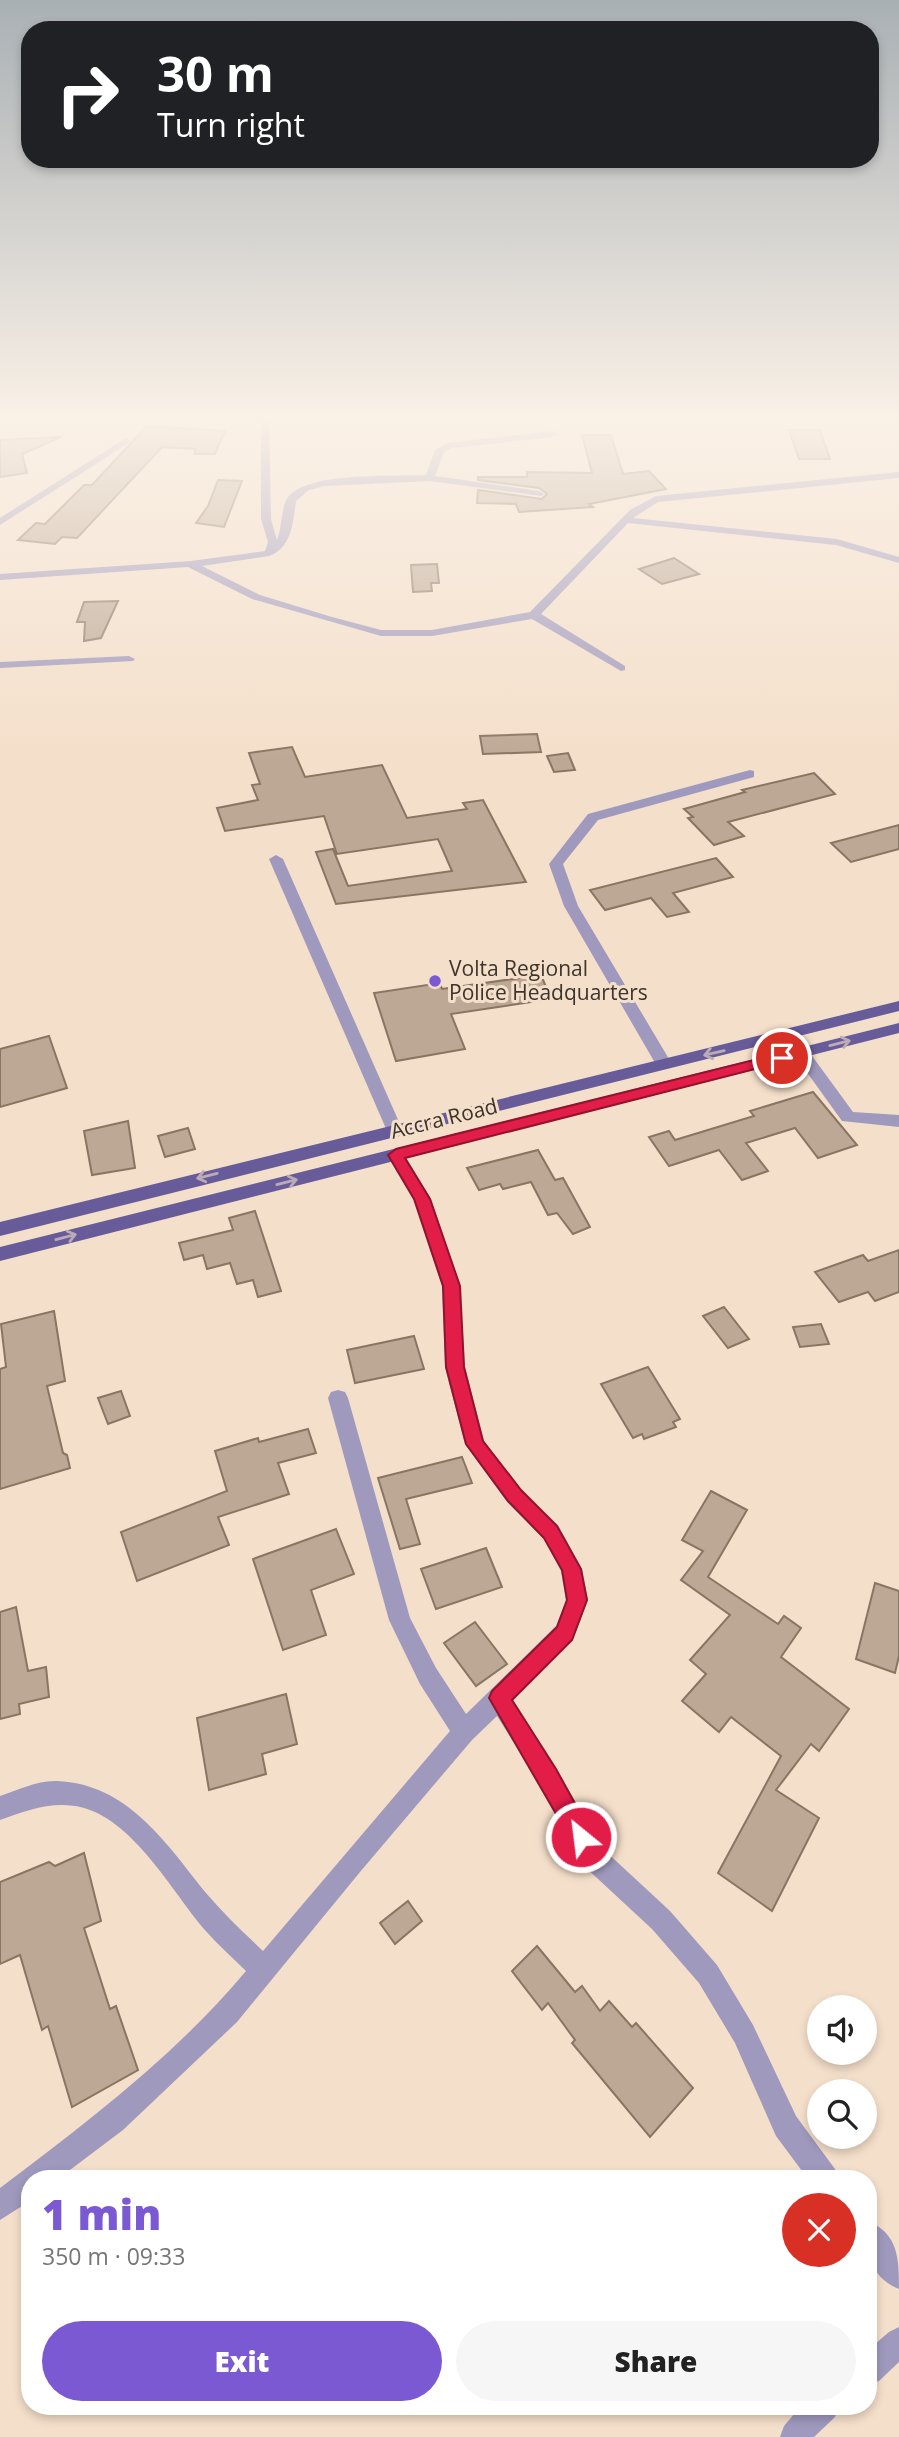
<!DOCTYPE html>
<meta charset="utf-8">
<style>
body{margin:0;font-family:"Open Sans",sans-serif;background:#f6f6f6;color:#222;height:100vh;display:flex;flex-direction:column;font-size:26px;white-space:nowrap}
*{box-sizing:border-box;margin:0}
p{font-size:23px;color:#767676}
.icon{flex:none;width:38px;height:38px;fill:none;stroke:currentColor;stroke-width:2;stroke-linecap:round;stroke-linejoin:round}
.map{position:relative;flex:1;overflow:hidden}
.details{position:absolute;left:21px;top:2170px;width:856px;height:245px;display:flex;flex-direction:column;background:#fff;border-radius:28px;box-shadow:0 4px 10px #0003}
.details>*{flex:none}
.top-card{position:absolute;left:21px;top:21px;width:858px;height:147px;border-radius:28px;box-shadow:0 4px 10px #0003;background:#202124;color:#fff;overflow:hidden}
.fabs{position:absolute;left:807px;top:1995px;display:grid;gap:14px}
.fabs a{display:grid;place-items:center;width:70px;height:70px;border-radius:50%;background:#fff;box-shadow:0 4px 10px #0003;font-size:35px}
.pin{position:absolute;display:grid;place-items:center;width:60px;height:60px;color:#fff;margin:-30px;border:4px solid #fff;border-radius:50%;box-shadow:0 2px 7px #0007}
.me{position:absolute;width:77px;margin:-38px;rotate:331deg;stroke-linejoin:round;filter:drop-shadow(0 0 5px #0008)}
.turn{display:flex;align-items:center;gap:24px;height:147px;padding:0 21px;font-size:32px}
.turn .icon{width:91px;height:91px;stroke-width:2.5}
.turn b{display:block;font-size:49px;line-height:60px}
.round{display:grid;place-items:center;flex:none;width:74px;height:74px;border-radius:37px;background:#f6f6f6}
.headline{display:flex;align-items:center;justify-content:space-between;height:119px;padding:0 21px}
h1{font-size:42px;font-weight:800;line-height:52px;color:#7a59d3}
.primary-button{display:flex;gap:14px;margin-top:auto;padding:14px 21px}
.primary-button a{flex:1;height:80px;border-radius:42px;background:#7a59d3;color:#fff;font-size:28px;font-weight:800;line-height:80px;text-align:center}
.primary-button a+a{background:#f6f6f6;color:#222}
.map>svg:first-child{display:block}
</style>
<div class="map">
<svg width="899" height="2437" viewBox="0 0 899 2437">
<rect width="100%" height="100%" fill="#f4dfca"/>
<g fill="#bda895" stroke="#887563" stroke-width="2">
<path d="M 147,426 L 225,431 L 215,454 L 194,454 L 196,449 L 162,447 L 77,538 L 62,537 L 55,544 L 18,540 L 36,523 L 45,524 L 84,485 L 92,485 Z"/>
<path d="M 789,430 L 820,430 L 830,459 L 799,459 Z"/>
<path d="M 582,435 L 611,435 L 623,474 L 649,471 L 666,489 L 589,504 L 593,507 L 519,512 L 516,504 L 477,503 L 478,490 L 542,499 L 547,494 L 539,488 L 478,480 L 478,477 L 527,477 L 527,472 L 592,473 Z"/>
<path d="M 61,437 L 22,454 L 27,473 L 0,477 L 0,440 Z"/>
<path d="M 218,480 L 242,481 L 224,527 L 196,523 L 208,506 Z"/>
<path d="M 674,558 L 699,574 L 662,584 L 639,569 Z"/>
<path d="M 437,564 L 439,583 L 431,583 L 432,591 L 413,592 L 411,565 Z"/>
<path d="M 118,601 L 101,638 L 84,641 L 85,622 L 77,622 L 84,602 Z"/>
<path d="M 537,734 L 541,752 L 483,754 L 480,736 Z"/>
<path d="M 292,747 L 305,777 L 382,765 L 407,818 L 467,809 L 463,803 L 483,800 L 526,882 L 336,904 L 316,852 L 333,849 L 348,886 L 452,871 L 438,839 L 337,854 L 324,816 L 225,831 L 217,808 L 258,800 L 252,785 L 260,784 L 249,753 Z"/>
<path d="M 568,753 L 575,770 L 554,772 L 547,756 Z"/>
<path d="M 814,773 L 835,794 L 728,822 L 744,836 L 714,845 L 688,818 L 693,817 L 684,809 L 745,792 L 742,790 Z"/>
<path d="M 899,825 L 899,849 L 851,862 L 831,843 Z"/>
<path d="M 716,858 L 733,877 L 673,893 L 689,912 L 667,917 L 651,898 L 605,910 L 590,890 Z"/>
<path d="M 541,975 L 551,999 L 451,1014 L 465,1049 L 396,1061 L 374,993 L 440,983 L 442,989 Z"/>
<path d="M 49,1036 L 67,1088 L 0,1107 L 0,1049 Z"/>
<path d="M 813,1092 L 857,1145 L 818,1158 L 795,1128 L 746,1143 L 768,1171 L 742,1180 L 719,1150 L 669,1166 L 649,1137 L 669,1131 L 675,1140 L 754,1116 L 750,1111 Z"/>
<path d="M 128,1121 L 135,1168 L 92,1175 L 84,1131 Z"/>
<path d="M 188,1128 L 195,1149 L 165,1157 L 158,1136 Z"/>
<path d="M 538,1150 L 555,1180 L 563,1178 L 590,1227 L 573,1234 L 557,1213 L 548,1215 L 531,1182 L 503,1189 L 500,1184 L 479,1190 L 467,1168 Z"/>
<path d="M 255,1211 L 281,1291 L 258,1297 L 253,1280 L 237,1284 L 230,1263 L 207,1269 L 203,1255 L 184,1260 L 179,1243 L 233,1230 L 229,1218 Z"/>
<path d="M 899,1250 L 899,1292 L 875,1301 L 868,1292 L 839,1302 L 815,1272 L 863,1255 L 868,1261 Z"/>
<path d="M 724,1307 L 749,1339 L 728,1348 L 703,1316 Z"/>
<path d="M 54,1311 L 65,1381 L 47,1386 L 63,1453 L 67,1455 L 70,1468 L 0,1489 L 0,1369 L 6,1367 L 1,1324 Z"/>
<path d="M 821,1324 L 829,1344 L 800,1347 L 793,1327 Z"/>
<path d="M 414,1336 L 424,1369 L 355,1383 L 347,1350 Z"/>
<path d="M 648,1367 L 680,1419 L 673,1422 L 676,1427 L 644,1439 L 642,1434 L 633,1438 L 601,1384 Z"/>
<path d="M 121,1391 L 130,1416 L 108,1424 L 98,1398 Z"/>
<path d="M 308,1429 L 316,1453 L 278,1463 L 289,1494 L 218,1517 L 229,1545 L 137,1581 L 121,1532 L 227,1491 L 215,1451 L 258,1438 L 259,1442 Z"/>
<path d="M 462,1457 L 472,1483 L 406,1499 L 420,1544 L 400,1549 L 378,1478 Z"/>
<path d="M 711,1491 L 747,1510 L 708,1577 L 778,1624 L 784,1616 L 801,1628 L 781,1657 L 849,1709 L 819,1751 L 811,1744 L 776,1790 L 819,1818 L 772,1911 L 718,1873 L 781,1756 L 731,1717 L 719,1732 L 682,1701 L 706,1674 L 690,1660 L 730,1615 L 681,1580 L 703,1551 L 682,1540 Z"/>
<path d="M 336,1529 L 354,1574 L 311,1590 L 326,1635 L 283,1650 L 253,1559 Z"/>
<path d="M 486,1548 L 502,1587 L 436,1609 L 421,1569 Z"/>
<path d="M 875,1583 L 899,1591 L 899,1656 L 895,1673 L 856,1659 Z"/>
<path d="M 16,1607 L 28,1671 L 46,1667 L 49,1697 L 19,1704 L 20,1714 L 0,1719 L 0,1612 Z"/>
<path d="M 475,1622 L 507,1664 L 476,1686 L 444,1643 Z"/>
<path d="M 286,1694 L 297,1744 L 262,1754 L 266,1774 L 209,1790 L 197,1718 Z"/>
<path d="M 84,1853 L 101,1921 L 84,1928 L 110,2009 L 116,2006 L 138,2070 L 72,2107 L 48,2026 L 42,2030 L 20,1955 L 0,1964 L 0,1882 L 49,1862 L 55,1866 Z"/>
<path d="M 408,1901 L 422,1921 L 395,1944 L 380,1923 Z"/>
<path d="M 537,1946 L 575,1992 L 582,1986 L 600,2011 L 609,2001 L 632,2027 L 636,2023 L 693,2088 L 650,2137 L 572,2043 L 575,2040 L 548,2003 L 542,2010 L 512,1971 Z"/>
</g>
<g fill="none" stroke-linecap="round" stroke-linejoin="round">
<g fill="#9f99bd" fill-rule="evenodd">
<path d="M 261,419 L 269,419 L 271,519 L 277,540 C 282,528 281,507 288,497 C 310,471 393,477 426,475 L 435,450 L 447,443 L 553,431 L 558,434 L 553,437 L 452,448 L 444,452 L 435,476 L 539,491 L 544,494 L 542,496 L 430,481 L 325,486 L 309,490 L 296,501 C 293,522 292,548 269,556 L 202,566 L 260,595 L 332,617 L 381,630 L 432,630 L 530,612 L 630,510 L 656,496 L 899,472 L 899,478 L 658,502 L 633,518 L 837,539 L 899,557 L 899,563 L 836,545 L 628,523 L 541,614 L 625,666 L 625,670 L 621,671 L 532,619 L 432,636 L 381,636 L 252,599 L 188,567 L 0,580 L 0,574 L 191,561 L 265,551 L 268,542 L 261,519 Z"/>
<path d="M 126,438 L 131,441 L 129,443 L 0,525 L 0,518 Z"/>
<path d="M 129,656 L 135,659 L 133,661 L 0,668 L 0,662 Z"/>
<path d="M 750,770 L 754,771 L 754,777 L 598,820 L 563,864 L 578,906 L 672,1064 L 664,1069 L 658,1068 L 564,906 L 549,864 L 588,814 Z"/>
<path d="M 276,855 L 283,859 L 403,1131 L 401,1135 L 395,1137 L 387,1131 L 269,859 Z"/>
<path d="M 801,1048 L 807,1049 L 853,1112 L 899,1115 L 899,1127 L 842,1121 L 793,1053 Z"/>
<path d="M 396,1149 L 402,1151 L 431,1199 L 460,1286 L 465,1367 L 484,1441 L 521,1490 L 558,1525 L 582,1569 L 588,1600 L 573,1640 L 513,1700 L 556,1768 L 602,1848 L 670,1911 L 717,1965 L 753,2025 L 796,2116 L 835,2169 L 839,2179 L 808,2179 L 776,2136 L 735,2043 L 699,1983 L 652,1929 L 584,1866 L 540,1784 L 497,1716 L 472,1740 L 360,1872 L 237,2022 L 123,2130 L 58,2179 L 30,2179 L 30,2201 L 0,2220 L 0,2188 C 86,2123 176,2055 246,1971 C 232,1957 217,1944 204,1929 C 172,1891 134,1822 84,1808 C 54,1800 28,1810 0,1820 L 0,1796 C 18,1790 38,1780 57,1781 C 128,1784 166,1843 206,1893 C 224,1914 243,1932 263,1951 L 450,1731 L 420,1684 L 389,1620 L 328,1398 L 331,1392 L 338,1390 L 345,1392 L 348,1398 L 410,1618 L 436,1668 L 466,1714 L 556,1626 L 566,1600 L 561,1571 L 544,1539 L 507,1502 L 465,1444 L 445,1367 L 442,1286 L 414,1200 L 388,1155 Z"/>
<path d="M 868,2221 C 899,2234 899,2260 899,2289 C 867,2276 868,2250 868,2221 Z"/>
<path d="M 899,2327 L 899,2362 L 879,2381 L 868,2385 L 868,2350 L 889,2332 Z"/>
<path d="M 801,2406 L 839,2406 L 835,2417 L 814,2437 L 780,2437 L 784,2426 Z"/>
</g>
<g fill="#685b9a" fill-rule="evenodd">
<path d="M 899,1001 L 899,1011 L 0,1236 L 0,1222 Z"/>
<path d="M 899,1023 L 899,1033 L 0,1261 L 0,1247 Z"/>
</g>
</g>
<defs><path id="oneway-shaft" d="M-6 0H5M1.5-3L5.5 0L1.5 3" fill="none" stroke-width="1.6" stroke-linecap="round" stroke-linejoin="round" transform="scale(1.75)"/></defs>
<g stroke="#bcaab7">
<use href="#oneway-shaft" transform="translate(840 1043) rotate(-14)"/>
<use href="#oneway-shaft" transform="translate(714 1053) rotate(167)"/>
<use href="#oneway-shaft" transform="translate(207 1176) rotate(166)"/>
<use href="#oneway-shaft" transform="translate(287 1182) rotate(-14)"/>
<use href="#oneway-shaft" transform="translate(66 1237) rotate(-15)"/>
</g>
<linearGradient id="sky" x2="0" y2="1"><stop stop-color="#a9b0b4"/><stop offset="0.55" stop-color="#faf1e7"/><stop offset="1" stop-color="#faf1e7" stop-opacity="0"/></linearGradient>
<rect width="899" height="760" fill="url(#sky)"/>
<path fill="#e11d48" stroke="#92132f" stroke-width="2" d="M 782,1053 L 787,1054 L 789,1058 L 787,1061 L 405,1158 L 430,1199 L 460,1286 L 464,1367 L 483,1441 L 521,1490 L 557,1526 L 581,1569 L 587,1600 L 572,1640 L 512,1700 L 556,1769 L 589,1829 L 592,1837 L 589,1845 L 581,1848 L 574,1845 L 489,1698 L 492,1691 L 557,1627 L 567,1600 L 562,1570 L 544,1538 L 508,1501 L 466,1444 L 446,1367 L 443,1286 L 414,1199 L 388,1155 L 396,1149 Z"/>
<circle fill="#7a59d3" stroke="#f4dfca" stroke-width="2.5" cx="435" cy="981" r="7"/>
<g text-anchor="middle" stroke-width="6" stroke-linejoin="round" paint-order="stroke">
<g font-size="21" fill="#3d342c" stroke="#f4dfca" text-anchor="start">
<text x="449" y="976">Volta Regional<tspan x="449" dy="24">Police Headquarters</tspan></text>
</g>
<g font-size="21" fill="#3d342c" stroke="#f4dfca">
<text transform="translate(444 1119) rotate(-14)" y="7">Accra Road</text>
</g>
</g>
</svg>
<div class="fabs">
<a><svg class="icon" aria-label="sound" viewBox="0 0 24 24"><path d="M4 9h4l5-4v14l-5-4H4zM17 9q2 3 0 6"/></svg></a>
<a><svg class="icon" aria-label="search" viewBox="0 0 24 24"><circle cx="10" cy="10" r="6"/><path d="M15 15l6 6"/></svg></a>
</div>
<div class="pin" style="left:782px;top:1058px;background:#d93025"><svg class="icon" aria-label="arrive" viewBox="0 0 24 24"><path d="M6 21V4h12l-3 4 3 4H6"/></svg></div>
<svg class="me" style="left:581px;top:1837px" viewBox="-20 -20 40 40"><circle r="17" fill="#e11d48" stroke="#fff" stroke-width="3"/><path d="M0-11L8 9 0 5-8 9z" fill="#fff"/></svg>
<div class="top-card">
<div class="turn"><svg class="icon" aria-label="right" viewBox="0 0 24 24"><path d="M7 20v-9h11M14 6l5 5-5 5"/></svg><div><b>30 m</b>Turn right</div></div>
</div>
<section class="details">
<div class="headline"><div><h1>1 min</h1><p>350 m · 09:33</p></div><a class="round" style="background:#d93025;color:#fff"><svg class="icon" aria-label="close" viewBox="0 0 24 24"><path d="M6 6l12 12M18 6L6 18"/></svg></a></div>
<div class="primary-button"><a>Exit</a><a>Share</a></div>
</section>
</div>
